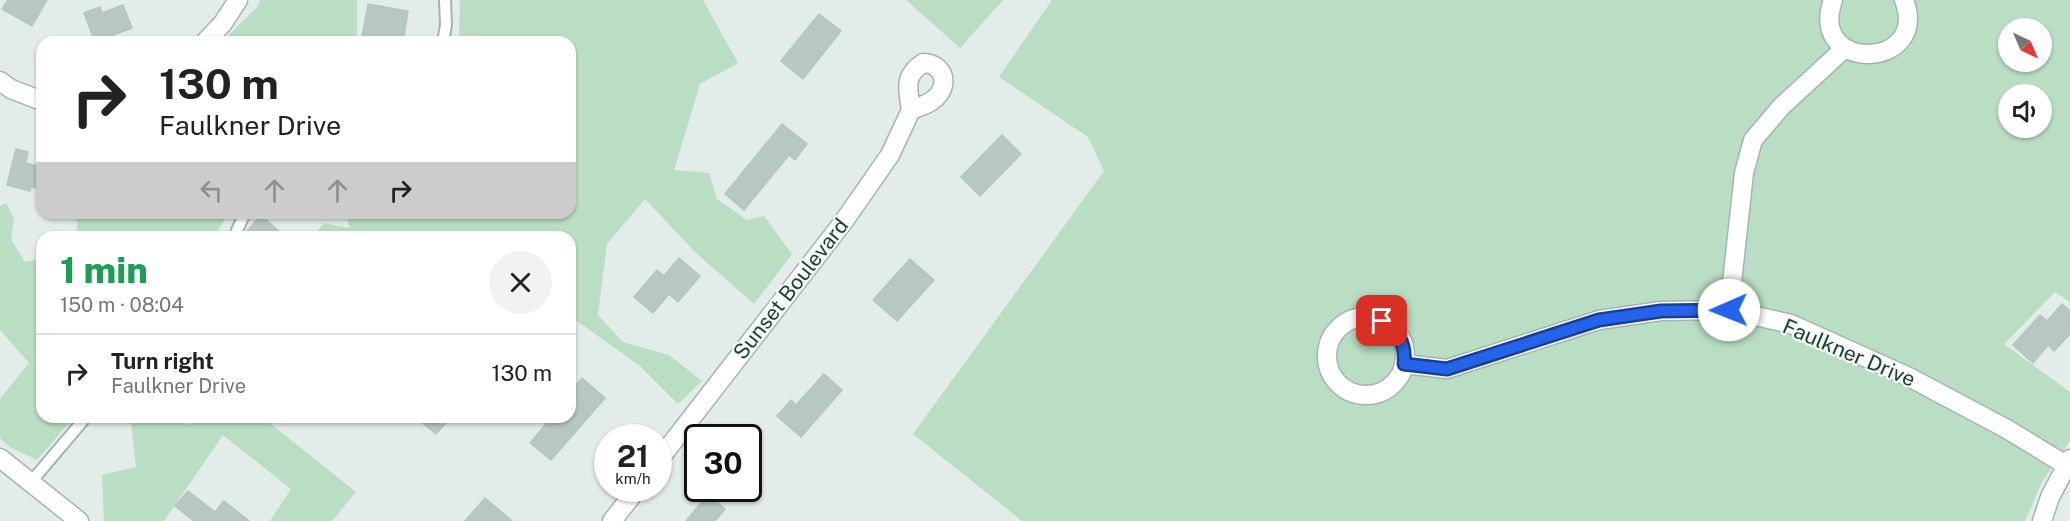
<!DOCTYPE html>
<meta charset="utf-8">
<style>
body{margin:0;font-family:"Public Sans",sans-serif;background:#f2f2f2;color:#222;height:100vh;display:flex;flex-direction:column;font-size:22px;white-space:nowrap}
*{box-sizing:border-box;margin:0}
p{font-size:20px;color:#767676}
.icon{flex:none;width:33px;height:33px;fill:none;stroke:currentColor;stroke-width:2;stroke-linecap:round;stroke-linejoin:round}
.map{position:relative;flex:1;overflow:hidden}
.details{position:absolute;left:36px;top:231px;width:540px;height:192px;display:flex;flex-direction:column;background:#fff;border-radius:18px;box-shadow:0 2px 4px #0004}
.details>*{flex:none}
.top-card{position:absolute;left:36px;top:36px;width:540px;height:183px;border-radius:18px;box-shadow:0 2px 4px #0004;background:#fff;color:#222;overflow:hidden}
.needle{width:39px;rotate:136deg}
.fabs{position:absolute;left:1998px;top:18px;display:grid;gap:12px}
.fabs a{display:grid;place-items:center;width:54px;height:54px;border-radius:50%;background:#fff;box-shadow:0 2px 4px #0004;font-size:30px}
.speed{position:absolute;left:594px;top:424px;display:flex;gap:12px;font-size:30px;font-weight:700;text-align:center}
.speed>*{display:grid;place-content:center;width:78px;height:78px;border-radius:50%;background:#fff;box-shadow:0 2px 4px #0004;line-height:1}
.speed small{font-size:15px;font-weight:400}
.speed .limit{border:3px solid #111;border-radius:9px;background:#fff;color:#111}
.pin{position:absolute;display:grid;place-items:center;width:51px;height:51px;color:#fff;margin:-26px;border-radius:12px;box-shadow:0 3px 9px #0006}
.me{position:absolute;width:66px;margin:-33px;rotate:269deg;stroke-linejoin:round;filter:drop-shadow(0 0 4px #0008)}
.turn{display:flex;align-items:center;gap:21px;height:126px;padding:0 24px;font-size:27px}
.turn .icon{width:78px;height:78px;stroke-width:2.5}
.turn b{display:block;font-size:42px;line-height:51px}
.lanes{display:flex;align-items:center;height:57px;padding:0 24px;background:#0003;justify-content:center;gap:30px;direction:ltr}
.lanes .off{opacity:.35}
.round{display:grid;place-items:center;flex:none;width:63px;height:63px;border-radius:32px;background:#f2f2f2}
.overview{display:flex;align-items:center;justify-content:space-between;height:102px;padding:0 24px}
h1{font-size:36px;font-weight:800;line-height:45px;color:#1e9e55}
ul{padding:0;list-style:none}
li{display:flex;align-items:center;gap:18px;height:78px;padding:0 24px;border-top:2px solid #e0e0e0}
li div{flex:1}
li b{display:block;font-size:22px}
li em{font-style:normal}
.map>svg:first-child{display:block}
</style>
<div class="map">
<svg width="2070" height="521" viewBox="0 0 2070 521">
<rect width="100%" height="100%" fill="#e2ece8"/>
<g fill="#badec4" fill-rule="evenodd">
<path d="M 260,0 L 357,0 L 357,42 L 222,42 L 258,6 Z"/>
<path d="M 460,0 L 703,0 L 738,63 L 700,84 L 674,170 L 709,173 L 717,199 L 747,220 L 764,216 L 792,254 L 754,304 L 696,253 L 645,199 L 607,244 L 598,315 L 623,342 L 669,355 L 702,381 L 678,404 L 640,366 L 570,316 L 570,237 L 312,237 L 324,223 L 349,228 L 347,213 L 570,213 L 570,42 L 459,42 Z"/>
<path d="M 906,0 L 1003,0 L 960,48 Z"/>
<path d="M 1052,0 L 2070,0 L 2070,302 L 2055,292 L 2004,344 L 2070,392 L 2070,441 L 2042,482 L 2025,521 L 1022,521 L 913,434 L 1104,171 L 1088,137 L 999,77 ZM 2008,28 L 2042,28 L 2042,62 L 2008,62 ZM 2008,94 L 2042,94 L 2042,128 L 2008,128 Z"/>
<path d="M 6,203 L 14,219 L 11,239 L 25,262 L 42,259 L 42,417 L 74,417 L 37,460 L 10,447 L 0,438 L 0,399 L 29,363 L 0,330 L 0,206 Z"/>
<path d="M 77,213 L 229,213 L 214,237 L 71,237 L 77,231 Z"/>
<path d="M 140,417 L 176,417 L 187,425 L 207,417 L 262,417 L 356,492 L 332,521 L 270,521 L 291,489 L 223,435 L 164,521 L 104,521 L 102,475 L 136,467 L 131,422 Z"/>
</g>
<g fill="#b7c7c1" stroke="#b4c6bf" stroke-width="1.5">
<path d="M 8,0 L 47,0 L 32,26 L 2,9 Z"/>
<path d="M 368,4 L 408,11 L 403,42 L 361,42 Z"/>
<path d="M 123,5 L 132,28 L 95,42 L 84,13 L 100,7 L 102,13 Z"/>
<path d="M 819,14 L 841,31 L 803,79 L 781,61 Z"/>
<path d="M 782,124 L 807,144 L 795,160 L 789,155 L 744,210 L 725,194 Z"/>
<path d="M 1002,135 L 1021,154 L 980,196 L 961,177 Z"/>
<path d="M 16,149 L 28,152 L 26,163 L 42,167 L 42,189 L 31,187 L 30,191 L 7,185 Z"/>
<path d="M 261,215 L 285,237 L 242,237 Z"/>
<path d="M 679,258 L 700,276 L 678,302 L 669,294 L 653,313 L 634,297 L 657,270 L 664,276 Z"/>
<path d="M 910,259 L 934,280 L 897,321 L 873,300 Z"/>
<path d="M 2062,304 L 2070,311 L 2070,334 L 2054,351 L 2048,345 L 2033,363 L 2013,345 L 2040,315 L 2047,321 Z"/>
<path d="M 824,374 L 842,390 L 801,437 L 777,416 L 791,400 L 796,405 Z"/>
<path d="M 582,378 L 605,398 L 551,460 L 530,443 L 552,417 L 570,417 L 570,392 Z"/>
<path d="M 415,417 L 451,417 L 436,434 Z"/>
<path d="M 188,491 L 215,512 L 224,501 L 249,521 L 194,521 L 175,506 Z"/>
<path d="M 708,494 L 725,509 L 715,521 L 686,521 Z"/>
<path d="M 485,498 L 512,521 L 465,521 Z"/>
</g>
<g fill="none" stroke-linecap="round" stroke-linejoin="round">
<g stroke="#a5b4af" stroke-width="14">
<g id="service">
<path d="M 443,42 L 446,25 L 445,0"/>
<path d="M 234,237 L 245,213"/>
<path d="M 31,482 L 86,417"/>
</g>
</g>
<g stroke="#a5b4af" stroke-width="21">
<g id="minor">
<path d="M 1833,0 C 1807,74 1931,70 1904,0"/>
<path d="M 205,42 L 223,23 L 238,0"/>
<path d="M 923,63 C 946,64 950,87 933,100 C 927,105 918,107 911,110 C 908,89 903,76 923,63 Z"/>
<path d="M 0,81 L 11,89 L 42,101"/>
<path d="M 1729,310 L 1744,173 L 1753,140 L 1781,107 L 1845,48"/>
<circle cx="1366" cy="356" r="39"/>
<path d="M 1404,364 L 1447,369 L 1599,320 L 1661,311 L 1729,310 L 1791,324 L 1909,377 L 2005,428 L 2066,465"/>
<path d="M 0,458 L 79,521"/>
<path d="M 658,461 L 844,221 L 890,155 L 911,110"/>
<path d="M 612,521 L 637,489"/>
<path d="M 2042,521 L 2050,497 L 2070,459"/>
</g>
</g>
<use href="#service" stroke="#fff" stroke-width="10"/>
<use href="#minor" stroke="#fff" stroke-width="18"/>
</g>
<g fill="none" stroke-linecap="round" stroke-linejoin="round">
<g stroke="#184099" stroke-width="15">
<path id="route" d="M 1382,321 C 1399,331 1406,345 1404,364 L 1447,369 L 1599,320 L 1661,311 L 1729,310"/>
</g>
<use href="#route" stroke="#2563eb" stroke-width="10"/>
</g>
<g text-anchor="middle" stroke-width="4.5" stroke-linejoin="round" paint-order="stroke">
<g font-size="21" fill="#223d36" stroke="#f2f9f5">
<text transform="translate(791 289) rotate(-52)" y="7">Sunset Boulevard</text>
<text transform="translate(1849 353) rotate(23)" y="7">Faulkner Drive</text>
</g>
</g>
</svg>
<div class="fabs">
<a><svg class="needle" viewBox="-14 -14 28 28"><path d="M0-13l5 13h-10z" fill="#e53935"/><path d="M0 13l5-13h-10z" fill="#767676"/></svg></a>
<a><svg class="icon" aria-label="sound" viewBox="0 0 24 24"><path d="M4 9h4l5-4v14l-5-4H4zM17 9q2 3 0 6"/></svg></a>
</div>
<div class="speed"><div>21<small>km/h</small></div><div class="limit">30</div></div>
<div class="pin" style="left:1382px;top:321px;background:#d93025"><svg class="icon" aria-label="arrive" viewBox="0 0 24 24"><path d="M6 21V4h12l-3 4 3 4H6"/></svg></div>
<svg class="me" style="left:1729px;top:310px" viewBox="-20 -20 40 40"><circle r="19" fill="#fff"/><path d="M0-13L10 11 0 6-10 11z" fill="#2563eb"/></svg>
<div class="top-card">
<div class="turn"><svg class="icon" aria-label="right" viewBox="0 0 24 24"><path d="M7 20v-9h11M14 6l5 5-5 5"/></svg><div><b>130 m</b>Faulkner Drive</div></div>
<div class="lanes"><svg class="icon off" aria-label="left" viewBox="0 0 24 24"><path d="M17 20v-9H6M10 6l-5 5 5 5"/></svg><svg class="icon off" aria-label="ahead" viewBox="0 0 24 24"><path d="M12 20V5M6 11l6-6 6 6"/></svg><svg class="icon off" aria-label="ahead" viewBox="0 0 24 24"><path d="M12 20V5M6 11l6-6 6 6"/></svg><svg class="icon" aria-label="right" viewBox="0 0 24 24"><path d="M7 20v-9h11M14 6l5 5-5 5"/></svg></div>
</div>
<section class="details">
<div class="overview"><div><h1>1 min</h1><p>150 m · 08:04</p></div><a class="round"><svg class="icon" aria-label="close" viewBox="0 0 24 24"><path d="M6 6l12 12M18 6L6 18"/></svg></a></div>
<ul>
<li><svg class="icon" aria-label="right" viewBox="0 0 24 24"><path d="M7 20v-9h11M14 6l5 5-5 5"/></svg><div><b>Turn right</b><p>Faulkner Drive</p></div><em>130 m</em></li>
</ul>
</section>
</div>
